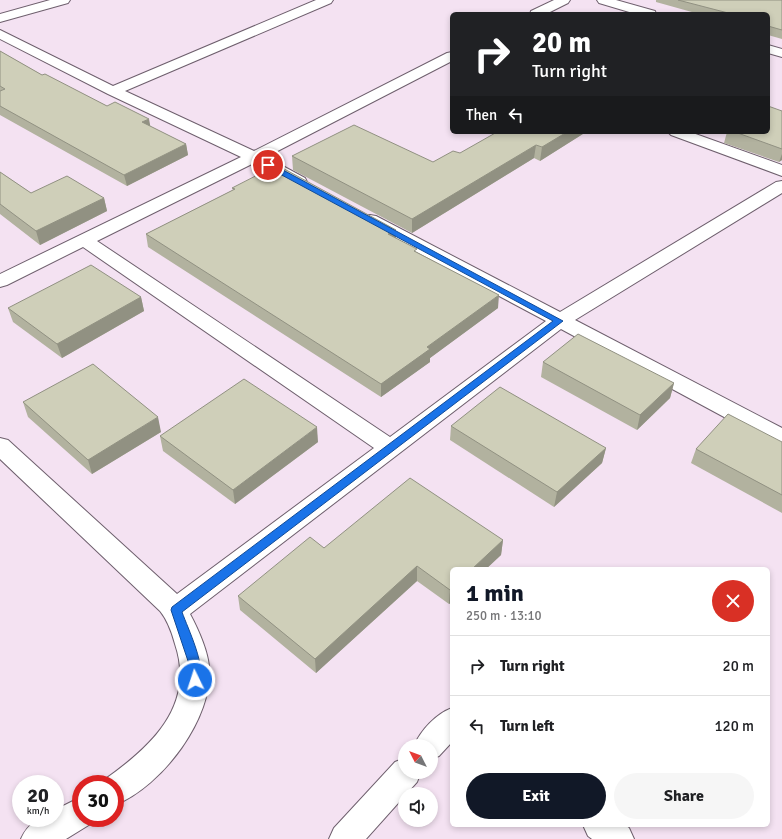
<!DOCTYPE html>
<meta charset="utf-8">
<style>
body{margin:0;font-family:Signika,sans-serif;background:#f6f6f6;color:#202124;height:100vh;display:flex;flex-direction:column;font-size:15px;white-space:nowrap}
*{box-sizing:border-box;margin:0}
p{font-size:13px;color:#757577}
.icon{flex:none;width:22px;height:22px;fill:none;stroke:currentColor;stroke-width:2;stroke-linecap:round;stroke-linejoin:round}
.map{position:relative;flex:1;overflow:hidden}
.details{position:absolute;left:450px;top:567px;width:320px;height:260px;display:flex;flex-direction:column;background:#fff;border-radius:6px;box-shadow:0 2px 6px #0003}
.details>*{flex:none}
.top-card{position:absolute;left:450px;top:12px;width:320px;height:122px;border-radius:6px;box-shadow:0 2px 6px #0003;background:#202124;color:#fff;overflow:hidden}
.needle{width:26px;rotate:312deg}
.fabs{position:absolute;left:398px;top:739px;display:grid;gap:8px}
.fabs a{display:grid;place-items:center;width:40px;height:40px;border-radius:50%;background:#fff;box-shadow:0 2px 6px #0003;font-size:20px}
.speed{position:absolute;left:12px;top:775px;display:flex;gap:8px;font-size:20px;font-weight:700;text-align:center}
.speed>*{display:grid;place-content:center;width:52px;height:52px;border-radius:50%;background:#fff;box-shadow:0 2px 6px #0003;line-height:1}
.speed small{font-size:10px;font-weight:400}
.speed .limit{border:6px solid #d22;background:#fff;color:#111}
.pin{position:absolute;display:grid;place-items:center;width:34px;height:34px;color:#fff;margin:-17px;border:2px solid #fff;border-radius:50%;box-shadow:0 1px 4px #0007}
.me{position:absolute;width:44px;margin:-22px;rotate:356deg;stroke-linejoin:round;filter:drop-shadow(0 0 3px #0008)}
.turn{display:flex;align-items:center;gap:14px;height:84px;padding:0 16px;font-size:18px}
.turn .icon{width:52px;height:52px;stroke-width:2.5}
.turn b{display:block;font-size:28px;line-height:34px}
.then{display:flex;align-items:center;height:38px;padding:0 16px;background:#0003;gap:8px;font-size:15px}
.round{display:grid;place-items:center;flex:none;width:42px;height:42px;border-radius:21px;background:#f6f6f6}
.summary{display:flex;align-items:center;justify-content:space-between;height:68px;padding:0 16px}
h1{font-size:24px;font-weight:700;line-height:30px;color:#111827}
.button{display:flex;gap:8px;margin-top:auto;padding:8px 16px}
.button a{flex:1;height:46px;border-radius:24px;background:#111827;color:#fff;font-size:16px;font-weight:700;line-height:46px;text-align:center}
.button a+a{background:#f6f6f6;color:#202124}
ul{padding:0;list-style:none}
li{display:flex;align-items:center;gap:12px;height:60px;padding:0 16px;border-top:1px solid #e0e0e0}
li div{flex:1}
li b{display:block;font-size:15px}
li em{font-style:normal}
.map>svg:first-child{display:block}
</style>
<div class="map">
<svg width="782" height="839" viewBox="0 0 782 839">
<rect width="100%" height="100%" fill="#f4e2f2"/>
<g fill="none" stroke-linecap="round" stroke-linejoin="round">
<g stroke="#6e5f6d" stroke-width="2">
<g id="minor">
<path d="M 50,0 L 70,0 L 68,3 L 0,22 L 0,14 Z"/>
<path d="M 316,0 L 333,0 L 331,3 L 125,91 L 254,151 L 447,53 L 452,52 L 452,61 L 266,157 L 305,178 L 307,182 L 305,186 L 299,187 L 293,186 L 254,163 L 97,241 L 390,437 L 546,321 L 364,224 L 361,220 L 364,216 L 370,215 L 376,216 L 560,312 L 776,182 L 782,181 L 782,193 L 575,320 L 782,428 L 782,446 L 774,444 L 561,329 L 190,614 C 198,629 207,649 209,666 C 214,718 162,786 115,805 L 115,784 L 102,784 L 104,780 C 151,747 196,706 175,644 C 172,633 168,621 160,611 L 0,459 L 0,438 L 8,440 L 177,594 L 374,448 L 83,247 L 7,285 L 0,287 L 0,274 L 241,157 L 108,94 L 0,39 L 0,30 L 113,86 Z"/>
<path d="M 554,0 L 570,0 L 568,3 L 546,14 L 530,14 L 531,11 Z"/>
<path d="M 597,0 L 616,0 L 655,11 L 656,14 L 636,14 L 599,3 Z"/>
<path d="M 768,45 L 782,49 L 782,57 L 768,53 Z"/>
<path d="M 668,132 L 690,132 L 782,165 L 782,176 L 671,135 Z"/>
<path d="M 452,708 L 452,742 L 439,756 L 431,759 L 431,746 L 414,746 C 421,730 436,714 452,708 Z"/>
<path d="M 405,758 L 405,772 L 421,772 L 417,782 L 366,839 L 329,839 L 334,828 L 395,762 Z"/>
<path d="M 81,797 L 81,818 L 94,818 L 92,823 L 66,839 L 21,839 C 28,823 38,818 55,818 L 55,810 Z"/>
<path d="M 583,825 L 625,825 L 629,828 L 634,839 L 592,839 L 588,836 Z"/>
</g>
</g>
<use href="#minor" fill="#fff" fill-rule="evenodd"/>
</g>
<g fill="#b2b29f">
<path d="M 656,0 L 782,0 L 782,39 L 768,35 L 768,14 L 699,14 L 656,2 Z"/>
<path d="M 0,51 L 42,75 L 186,144 L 188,155 L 127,186 L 0,115 Z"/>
<path d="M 782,111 L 782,160 L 779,162 L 724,143 L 727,132 L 768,132 Z"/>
<path d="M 586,132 L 540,161 L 534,158 L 412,233 L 293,170 L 292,156 L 433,162 L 460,153 Z"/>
<path d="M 0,172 L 31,193 L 104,198 L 107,211 L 40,245 L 0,214 Z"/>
<path d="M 232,188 L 396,230 L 396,238 L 498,308 L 430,358 L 430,362 L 381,397 L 148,247 L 146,234 L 233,190 Z"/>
<path d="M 141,297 L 144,311 L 62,358 L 13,322 L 8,308 Z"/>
<path d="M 543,362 L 674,383 L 670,398 L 637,430 L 541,377 Z"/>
<path d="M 23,402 L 161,432 L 92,474 L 28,417 Z"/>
<path d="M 451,426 L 606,448 L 602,463 L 554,507 L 450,440 Z"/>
<path d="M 160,436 L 318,442 L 235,504 L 163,451 Z"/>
<path d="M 782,442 L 782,513 L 691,463 L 696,449 Z"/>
<path d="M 503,540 L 501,555 L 486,569 L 452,569 L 452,602 L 449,604 L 417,581 L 316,673 L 240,610 L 238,596 L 324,548 Z"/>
</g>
<g fill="#919182">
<path d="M 149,119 L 151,130 L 142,122 Z"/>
<path d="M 567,132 L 586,132 L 540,161 L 542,147 Z"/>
<path d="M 186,144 L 188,155 L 127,186 L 124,175 Z"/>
<path d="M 536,145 L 534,158 L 412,233 L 412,219 Z"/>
<path d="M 782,154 L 782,160 L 779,162 Z"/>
<path d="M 104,198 L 107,211 L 40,245 L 36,231 Z"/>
<path d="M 396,230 L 396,242 L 388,234 Z"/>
<path d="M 499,295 L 498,308 L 430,358 L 430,362 L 381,397 L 381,384 L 427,347 Z"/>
<path d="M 141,297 L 144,311 L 62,358 L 57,344 Z"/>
<path d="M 674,383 L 670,398 L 637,430 L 640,415 Z"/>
<path d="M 158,417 L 161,432 L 92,474 L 88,460 Z"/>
<path d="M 317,427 L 318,442 L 235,504 L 233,490 Z"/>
<path d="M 606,448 L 602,463 L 554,507 L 557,492 Z"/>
<path d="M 503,540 L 501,555 L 486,569 L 472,569 Z"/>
<path d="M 417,566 L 417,581 L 316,673 L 315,659 Z"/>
<path d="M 452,588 L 452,602 L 449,604 L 450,590 Z"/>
</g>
<g fill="#cfcfb9" stroke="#919182">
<path d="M 678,0 L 782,0 L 782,30 L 768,26 L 768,14 L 732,14 Z"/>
<path d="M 0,51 L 42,75 L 45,74 L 107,106 L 115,102 L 149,119 L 142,122 L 186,144 L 124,175 L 0,106 L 0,91 L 5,89 L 0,86 Z"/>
<path d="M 768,106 L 782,111 L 782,149 L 735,132 L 768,132 Z"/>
<path d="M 354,125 L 433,162 L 453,151 L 460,153 L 497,132 L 567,132 L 542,147 L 536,145 L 412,219 L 292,156 Z"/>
<path d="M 277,165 L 396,230 L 388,234 L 417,249 L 414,251 L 499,295 L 427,347 L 430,349 L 381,384 L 146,234 L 235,189 L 232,188 Z"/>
<path d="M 0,172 L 31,193 L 67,176 L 104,198 L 36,231 L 0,204 Z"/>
<path d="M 91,265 L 141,297 L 57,344 L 8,308 Z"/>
<path d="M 578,334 L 674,383 L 640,415 L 543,362 Z"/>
<path d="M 93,364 L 158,417 L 88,460 L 23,402 Z"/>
<path d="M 244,379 L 317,427 L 233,490 L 160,436 Z"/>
<path d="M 500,387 L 606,448 L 557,492 L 451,426 Z"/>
<path d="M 728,414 L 782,442 L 782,495 L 696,449 Z"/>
<path d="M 410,478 L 503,540 L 472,569 L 452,569 L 452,588 L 450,590 L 417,566 L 315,659 L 238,596 L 310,537 L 324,548 Z"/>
</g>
<path fill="#1a73e8" stroke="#114b97" d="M 265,163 L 270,163 L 563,321 L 182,612 C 188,629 207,667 199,684 L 195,685 L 191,684 L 189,680 L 189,664 L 171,610 L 172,607 L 553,321 L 265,166 Z"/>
</svg>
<div class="fabs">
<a><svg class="needle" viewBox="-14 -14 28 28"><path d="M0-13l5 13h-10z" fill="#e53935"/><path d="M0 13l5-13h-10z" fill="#757577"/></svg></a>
<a><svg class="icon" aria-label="sound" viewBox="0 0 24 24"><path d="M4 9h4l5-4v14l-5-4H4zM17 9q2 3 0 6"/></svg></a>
</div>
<div class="speed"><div>20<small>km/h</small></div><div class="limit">30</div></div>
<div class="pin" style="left:268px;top:165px;background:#d93025"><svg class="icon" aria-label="arrive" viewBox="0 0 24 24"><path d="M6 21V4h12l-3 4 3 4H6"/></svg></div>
<svg class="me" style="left:195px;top:680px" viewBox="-20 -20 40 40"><circle r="17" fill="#1a73e8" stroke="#fff" stroke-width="3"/><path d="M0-11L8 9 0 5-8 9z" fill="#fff"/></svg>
<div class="top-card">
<div class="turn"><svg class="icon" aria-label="right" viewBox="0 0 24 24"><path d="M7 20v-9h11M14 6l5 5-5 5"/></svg><div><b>20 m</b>Turn right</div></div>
<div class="then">Then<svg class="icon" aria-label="left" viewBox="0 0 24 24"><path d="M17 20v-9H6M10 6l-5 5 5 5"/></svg></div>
</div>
<section class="details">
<div class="summary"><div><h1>1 min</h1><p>250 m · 13:10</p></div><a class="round" style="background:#d93025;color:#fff"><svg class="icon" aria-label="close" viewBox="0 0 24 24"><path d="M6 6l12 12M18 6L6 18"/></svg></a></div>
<ul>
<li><svg class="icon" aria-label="right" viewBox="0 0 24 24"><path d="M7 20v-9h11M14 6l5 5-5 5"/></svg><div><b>Turn right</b></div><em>20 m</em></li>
<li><svg class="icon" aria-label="left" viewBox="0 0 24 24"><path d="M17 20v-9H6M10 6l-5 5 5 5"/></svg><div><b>Turn left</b></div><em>120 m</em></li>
</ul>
<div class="button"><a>Exit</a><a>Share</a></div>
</section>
</div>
